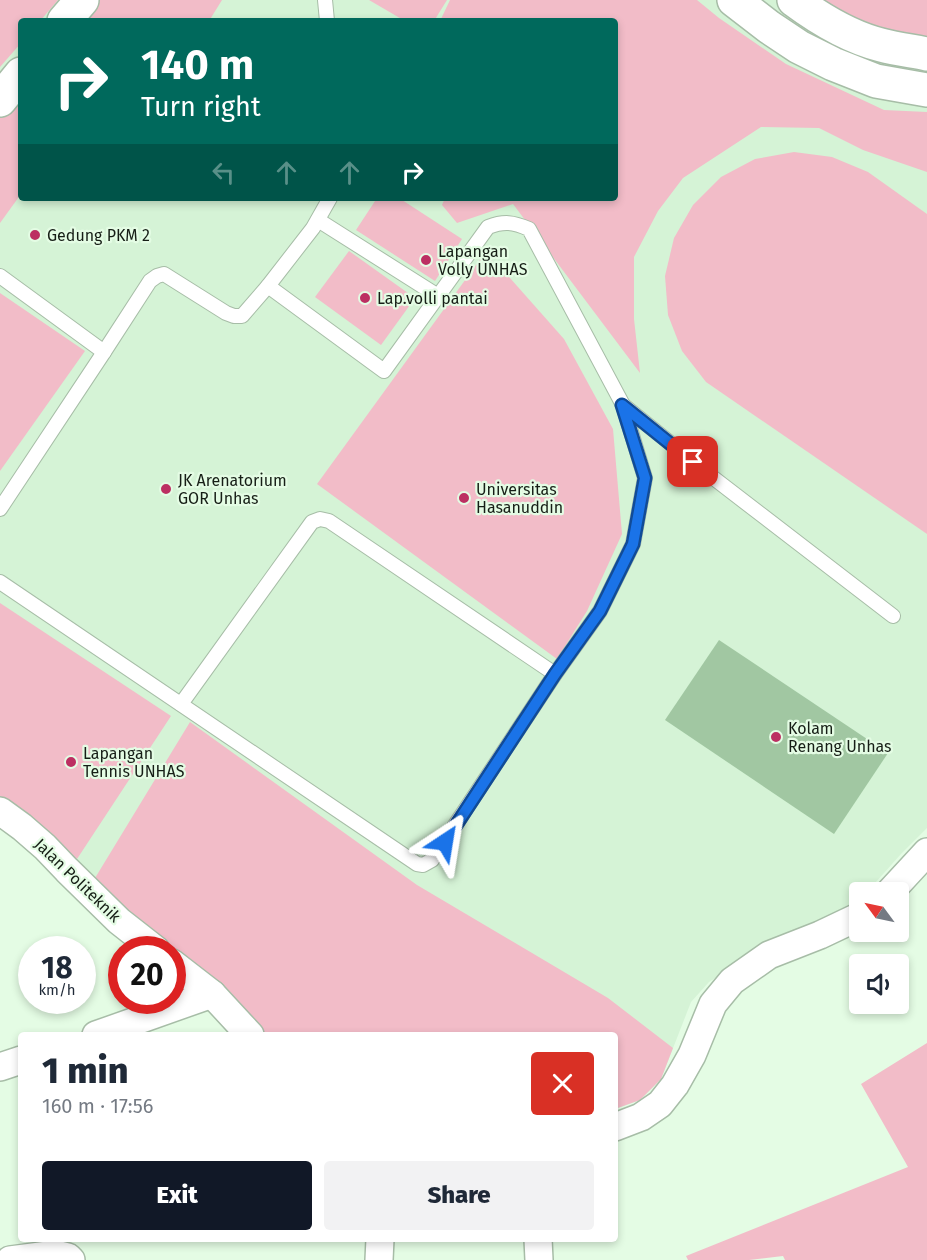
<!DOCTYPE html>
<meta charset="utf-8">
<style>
body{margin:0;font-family:"Fira Sans",sans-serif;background:#f2f2f3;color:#1f2937;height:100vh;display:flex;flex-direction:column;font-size:22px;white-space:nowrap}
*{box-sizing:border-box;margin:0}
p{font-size:20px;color:#747a83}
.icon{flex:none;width:33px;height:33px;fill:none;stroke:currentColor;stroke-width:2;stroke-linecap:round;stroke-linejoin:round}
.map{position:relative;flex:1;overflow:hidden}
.side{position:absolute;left:18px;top:1032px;width:600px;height:210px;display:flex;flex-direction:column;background:#fff;border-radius:6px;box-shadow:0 3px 9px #0003}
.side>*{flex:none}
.hud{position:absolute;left:18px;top:18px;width:600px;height:183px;border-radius:6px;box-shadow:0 3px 9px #0003;background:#00695c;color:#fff;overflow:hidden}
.needle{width:39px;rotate:303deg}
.fabs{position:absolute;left:849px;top:882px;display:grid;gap:12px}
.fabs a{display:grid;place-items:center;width:60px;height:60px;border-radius:6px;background:#fff;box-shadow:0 3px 9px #0003;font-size:30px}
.speed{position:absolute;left:18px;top:936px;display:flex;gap:12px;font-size:30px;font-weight:700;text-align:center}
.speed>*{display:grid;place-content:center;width:78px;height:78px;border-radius:50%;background:#fff;box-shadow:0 3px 9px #0003;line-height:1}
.speed small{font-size:15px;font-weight:400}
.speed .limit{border:9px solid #d22;background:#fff;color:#111}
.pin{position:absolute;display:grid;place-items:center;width:51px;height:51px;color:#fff;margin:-26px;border-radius:12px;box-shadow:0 3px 9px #0006}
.me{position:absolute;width:66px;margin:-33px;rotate:33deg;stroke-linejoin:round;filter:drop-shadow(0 0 4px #0008)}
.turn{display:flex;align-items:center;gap:21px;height:126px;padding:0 24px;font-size:27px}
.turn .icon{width:78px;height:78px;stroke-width:2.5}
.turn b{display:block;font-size:42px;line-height:51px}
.lanes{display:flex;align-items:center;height:57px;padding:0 24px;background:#0003;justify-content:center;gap:30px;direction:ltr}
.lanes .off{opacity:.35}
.round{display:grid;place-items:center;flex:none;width:63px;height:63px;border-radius:6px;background:#f2f2f3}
.head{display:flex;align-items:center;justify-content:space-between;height:102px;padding:0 24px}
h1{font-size:36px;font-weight:800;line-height:45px}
.action{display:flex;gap:12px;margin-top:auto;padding:12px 24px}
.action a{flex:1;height:69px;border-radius:6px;background:#111827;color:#fff;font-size:24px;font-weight:800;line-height:69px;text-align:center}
.action a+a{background:#f2f2f3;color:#1f2937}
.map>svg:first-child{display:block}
</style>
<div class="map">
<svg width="927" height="1260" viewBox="0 0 927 1260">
<rect width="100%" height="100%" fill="#e4fce4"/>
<path fill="#d5f3d6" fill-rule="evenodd" d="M 0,0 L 927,0 L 927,828 L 901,854 L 867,892 L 860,892 L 859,900 L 840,914 L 808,924 L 732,967 L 709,982 L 691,1002 L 661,1079 L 640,1100 L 615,1109 L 615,1035 L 233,1008 L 168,942 L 92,883 L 0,799 ZM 21,21 L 615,21 L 615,198 L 21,198 Z"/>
<g fill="#f2bcc8">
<path d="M 0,0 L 58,0 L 40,21 L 21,21 L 21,43 L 0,67 Z"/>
<path d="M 96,0 L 222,0 L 209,21 L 79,21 Z"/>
<path d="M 369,0 L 447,0 L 434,21 L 405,21 Z"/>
<path d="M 450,0 L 697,0 L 719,18 L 786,64 L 884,110 L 927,112 L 927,172 L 863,150 L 819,128 L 761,127 L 683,178 L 658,211 L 634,257 L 634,319 L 640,373 L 513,204 L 457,223 L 442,205 L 445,198 L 615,198 L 615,21 L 440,21 Z"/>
<path d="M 820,0 L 927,0 L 927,38 L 908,37 L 845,17 Z"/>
<path d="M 21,89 L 21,194 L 0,223 L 0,116 Z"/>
<path d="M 794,152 L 832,157 L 868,172 L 927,214 L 927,534 L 706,382 L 682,351 L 668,315 L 665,276 L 674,238 L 693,205 L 721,177 L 755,159 Z"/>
<path d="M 377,198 L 399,198 L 462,239 L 435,281 L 356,230 Z"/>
<path d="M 349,251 L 415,298 L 381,345 L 315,297 Z"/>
<path d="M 484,254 L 503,270 L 564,339 L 613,429 L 622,534 L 587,611 L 557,659 L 317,484 Z"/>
<path d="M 0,293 L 85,351 L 0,471 Z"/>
<path d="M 0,603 L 171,716 L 77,859 L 0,808 Z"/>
<path d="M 190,722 L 417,885 L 608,998 L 673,1048 L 661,1079 L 640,1100 L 615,1109 L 615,1035 L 259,1035 L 168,942 L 92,883 Z"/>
<path d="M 927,1043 L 927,1260 L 785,1260 L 783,1256 L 749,1260 L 688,1260 L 686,1256 L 908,1167 L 861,1084 Z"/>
</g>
<path fill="#a1c7a2" d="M 719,640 L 888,753 L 834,834 L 665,720 Z"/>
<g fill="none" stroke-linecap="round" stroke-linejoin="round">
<g stroke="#a7bda7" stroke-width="16">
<g id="service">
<path d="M 325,0 L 327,21"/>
<path d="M 318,220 L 438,296"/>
<path d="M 0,276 L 104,352"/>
<path d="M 623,405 L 711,476 L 893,616"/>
<path d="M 0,509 L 104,352 L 150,281 L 157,276 L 164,274 L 226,313 L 234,316 L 242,316 L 268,286 L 313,228 L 330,198"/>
<path d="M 0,582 L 417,864 L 423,865 L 432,860 L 555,674 L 600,611 L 633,544 L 645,478 L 623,405 L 529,229 C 513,222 504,221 488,227 L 384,371 L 268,286"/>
<path d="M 181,704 L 312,522 L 320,519 L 329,521 L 555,674"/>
</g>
</g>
<g stroke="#a7bda7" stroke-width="30">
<g id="minor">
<path d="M 0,811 L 22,827 L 45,847 L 67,870 L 119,921 L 156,950"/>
<path d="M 890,892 L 927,852"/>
<path d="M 172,963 L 212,994 L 250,1035"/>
<path d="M 96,1035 L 212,994"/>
<path d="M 0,1067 L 21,1060"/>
<path d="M 615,1127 L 641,1117 L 660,1104 L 675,1085 L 692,1055 L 713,1004 L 732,981 L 769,955 L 820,935 L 860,916"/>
<path d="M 538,1239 L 539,1260"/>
<path d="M 10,1260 L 56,1254 L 68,1257 L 71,1260"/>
<path d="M 379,1260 L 380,1239"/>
</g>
</g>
<g stroke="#a7bda7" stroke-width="36">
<g id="tertiary">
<path d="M 734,0 L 769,27 L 799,47 L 833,64 L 876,81 L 927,90"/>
<path d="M 794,0 C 821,20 849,37 881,45 C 896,49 912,51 927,54"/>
<path d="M 64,21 L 82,0"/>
<path d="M 0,100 L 21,74"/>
</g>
</g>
<use href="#service" stroke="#fff" stroke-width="14"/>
<use href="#minor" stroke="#fff" stroke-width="27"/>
<use href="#tertiary" stroke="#fff" stroke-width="33"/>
</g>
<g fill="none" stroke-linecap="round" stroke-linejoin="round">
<g stroke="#114b97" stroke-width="15">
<path id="route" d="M 445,842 L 555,674 L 600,611 L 633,544 L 645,478 L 622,405 L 693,462"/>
</g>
<use href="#route" stroke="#1a73e8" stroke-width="10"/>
</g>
<g fill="#bc2f62" stroke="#e4fce4" stroke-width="2">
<circle cx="35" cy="235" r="6"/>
<circle cx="426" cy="260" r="6"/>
<circle cx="365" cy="298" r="6"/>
<circle cx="166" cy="489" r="6"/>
<circle cx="464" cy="498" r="6"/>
<circle cx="776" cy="737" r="6"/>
<circle cx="71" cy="762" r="6"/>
</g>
<g text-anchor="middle" stroke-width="4.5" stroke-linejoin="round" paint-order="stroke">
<g font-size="16" fill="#161e16" stroke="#e4fce4" text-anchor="start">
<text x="47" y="241">Gedung PKM 2</text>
<text x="438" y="257">Lapangan<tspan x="438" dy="18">Volly UNHAS</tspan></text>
<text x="377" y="304">Lap.volli pantai</text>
<text x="178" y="486">JK Arenatorium<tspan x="178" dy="18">GOR Unhas</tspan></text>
<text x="476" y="495">Universitas<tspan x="476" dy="18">Hasanuddin</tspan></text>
<text x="788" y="734">Kolam<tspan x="788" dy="18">Renang Unhas</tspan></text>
<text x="83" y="759">Lapangan<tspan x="83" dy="18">Tennis UNHAS</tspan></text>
</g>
<g font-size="16" fill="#161e16" stroke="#e4fce4">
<text transform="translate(78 880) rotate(44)" y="6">Jalan Politeknik</text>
</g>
</g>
</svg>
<div class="fabs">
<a><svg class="needle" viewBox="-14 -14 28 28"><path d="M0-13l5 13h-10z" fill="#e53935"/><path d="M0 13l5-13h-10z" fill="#747a83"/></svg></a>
<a><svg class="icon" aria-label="sound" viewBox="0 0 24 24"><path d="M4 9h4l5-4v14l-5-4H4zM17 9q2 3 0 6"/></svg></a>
</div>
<div class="speed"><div>18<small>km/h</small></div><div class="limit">20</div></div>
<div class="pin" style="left:693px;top:462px;background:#d93025"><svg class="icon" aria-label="arrive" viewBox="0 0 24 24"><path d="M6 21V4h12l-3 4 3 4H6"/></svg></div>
<svg class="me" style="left:445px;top:842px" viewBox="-20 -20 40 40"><path d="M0-17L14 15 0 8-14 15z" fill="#1a73e8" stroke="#fff" stroke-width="4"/></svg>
<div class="hud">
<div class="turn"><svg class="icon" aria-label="right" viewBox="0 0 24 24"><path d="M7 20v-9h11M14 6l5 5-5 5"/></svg><div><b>140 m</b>Turn right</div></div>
<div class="lanes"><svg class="icon off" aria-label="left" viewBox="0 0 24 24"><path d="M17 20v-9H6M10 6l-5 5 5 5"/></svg><svg class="icon off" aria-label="ahead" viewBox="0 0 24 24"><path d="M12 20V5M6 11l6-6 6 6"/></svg><svg class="icon off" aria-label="ahead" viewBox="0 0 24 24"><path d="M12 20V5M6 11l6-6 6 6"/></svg><svg class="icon" aria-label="right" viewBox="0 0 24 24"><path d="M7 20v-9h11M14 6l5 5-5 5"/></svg></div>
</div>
<section class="side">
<div class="head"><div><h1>1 min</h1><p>160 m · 17:56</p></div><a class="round" style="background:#d93025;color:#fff"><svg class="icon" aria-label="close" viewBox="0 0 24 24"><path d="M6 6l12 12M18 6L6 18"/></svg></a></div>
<div class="action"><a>Exit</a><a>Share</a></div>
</section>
</div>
